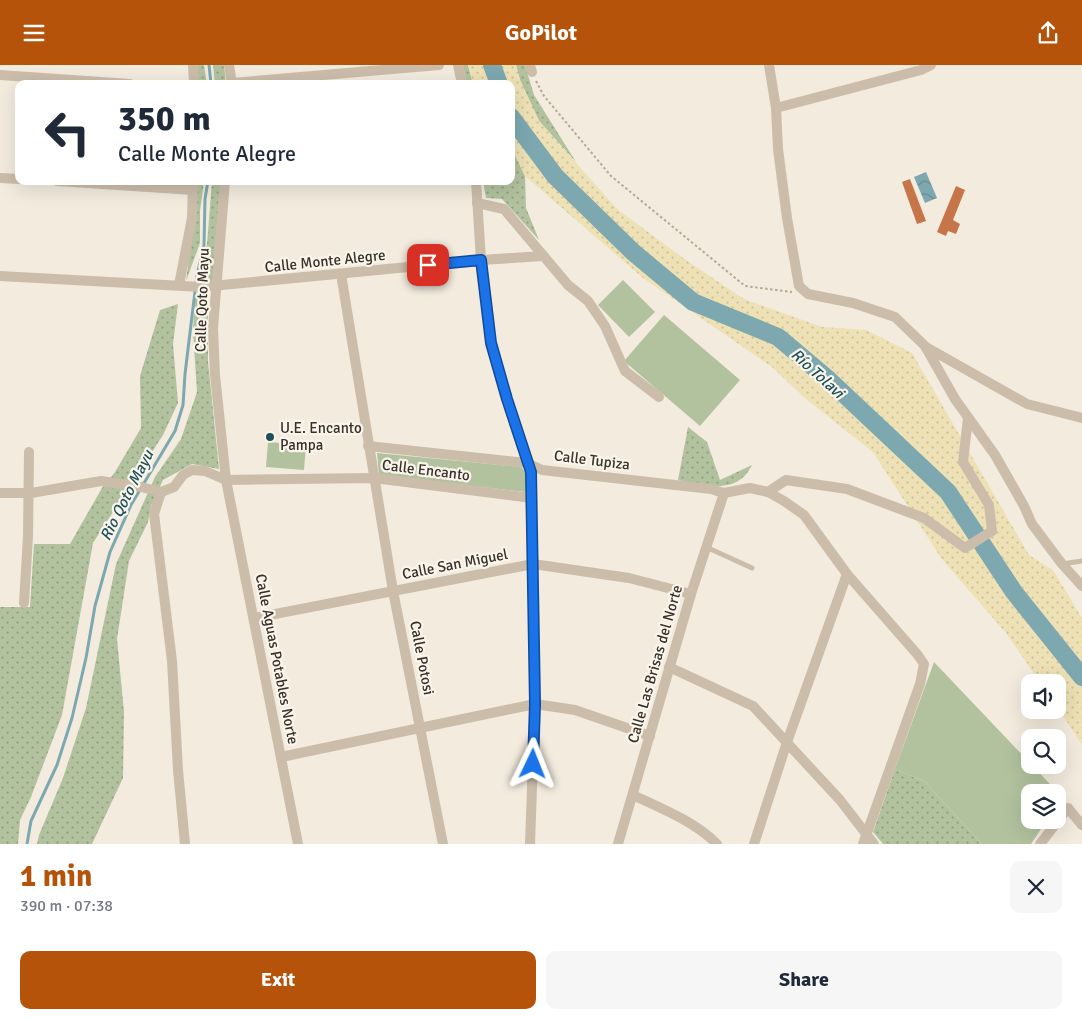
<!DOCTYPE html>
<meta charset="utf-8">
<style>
body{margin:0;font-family:Signika,sans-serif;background:#f6f6f7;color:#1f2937;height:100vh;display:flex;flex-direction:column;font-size:19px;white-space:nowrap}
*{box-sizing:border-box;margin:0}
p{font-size:16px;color:#747a83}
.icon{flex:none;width:28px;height:28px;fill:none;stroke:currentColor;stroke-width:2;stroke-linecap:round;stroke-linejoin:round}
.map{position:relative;height:779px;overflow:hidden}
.panel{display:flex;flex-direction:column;background:#fff;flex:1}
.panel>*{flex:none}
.top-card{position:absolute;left:15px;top:15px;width:500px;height:105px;border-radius:10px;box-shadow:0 5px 20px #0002;background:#fff;color:#1f2937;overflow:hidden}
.tools{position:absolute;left:1021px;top:609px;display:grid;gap:10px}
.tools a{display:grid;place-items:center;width:45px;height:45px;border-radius:10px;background:#fff;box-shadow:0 5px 20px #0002;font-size:25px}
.pin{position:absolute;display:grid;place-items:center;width:42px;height:42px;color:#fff;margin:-21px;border-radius:10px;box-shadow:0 2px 8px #0006}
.me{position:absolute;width:55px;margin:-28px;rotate:2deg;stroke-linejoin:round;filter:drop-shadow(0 0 4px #0008)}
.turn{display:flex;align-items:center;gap:18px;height:105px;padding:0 20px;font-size:22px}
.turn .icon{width:65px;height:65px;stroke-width:2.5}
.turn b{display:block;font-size:35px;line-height:42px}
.round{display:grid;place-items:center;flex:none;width:52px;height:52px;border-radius:10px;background:#f6f6f7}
.head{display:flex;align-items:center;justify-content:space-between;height:85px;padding:0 20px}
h1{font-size:30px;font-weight:800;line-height:38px;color:#b45309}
.action{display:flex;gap:10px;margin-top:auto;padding:10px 20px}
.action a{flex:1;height:58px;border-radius:10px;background:#b45309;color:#fff;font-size:20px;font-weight:800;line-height:58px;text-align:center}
.action a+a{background:#f6f6f7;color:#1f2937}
header{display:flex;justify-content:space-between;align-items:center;height:65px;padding:0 20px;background:#b45309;color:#fff;font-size:22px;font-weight:800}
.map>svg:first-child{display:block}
</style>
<header><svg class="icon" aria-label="menu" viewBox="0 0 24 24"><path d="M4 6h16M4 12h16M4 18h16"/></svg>GoPilot<svg class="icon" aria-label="share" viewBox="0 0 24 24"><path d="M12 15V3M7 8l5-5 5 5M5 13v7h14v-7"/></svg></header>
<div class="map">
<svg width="1082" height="779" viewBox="0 0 1082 779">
<defs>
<pattern id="grass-dots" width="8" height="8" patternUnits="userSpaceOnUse" patternTransform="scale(1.25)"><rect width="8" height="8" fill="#b2c29e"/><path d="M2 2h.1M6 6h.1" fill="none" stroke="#929e81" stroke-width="1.8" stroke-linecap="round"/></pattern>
<pattern id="sand-dots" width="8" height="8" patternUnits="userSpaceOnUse" patternTransform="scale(1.25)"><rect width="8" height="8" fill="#eee1b5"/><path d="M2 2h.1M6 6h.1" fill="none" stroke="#cdc19c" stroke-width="1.8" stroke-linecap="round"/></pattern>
<pattern id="water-waves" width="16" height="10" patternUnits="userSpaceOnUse" patternTransform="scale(1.25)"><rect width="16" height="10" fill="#7da8b0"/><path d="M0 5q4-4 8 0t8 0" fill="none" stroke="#67898f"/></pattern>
</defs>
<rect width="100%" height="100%" fill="#f3ebde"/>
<g fill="url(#grass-dots)">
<path d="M 196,0 L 204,0 L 207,19 L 197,19 Z"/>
<path d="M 213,0 L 224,0 L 226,19 L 215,19 Z"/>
<path d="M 463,0 L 468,0 L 473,19 L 467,19 Z"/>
<path d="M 516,0 L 525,0 L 534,30 L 576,97 L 539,56 L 520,15 Z"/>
<path d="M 511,82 L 525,111 L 526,143 L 539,175 L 502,134 L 486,133 L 483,116 L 511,116 Z"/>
<path d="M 197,116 L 204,116 L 200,146 L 200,178 L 186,216 L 196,140 Z"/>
<path d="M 212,116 L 221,116 L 213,217 L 196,217 L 207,179 Z"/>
<path d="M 195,232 L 208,234 L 208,296 L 219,404 L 192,399 L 163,415 L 151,441 L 148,457 L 129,496 L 117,574 L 124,647 L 123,713 L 92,779 L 37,779 L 39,770 L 63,713 L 86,643 L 116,499 L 155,412 L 181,374 L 197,327 L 193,266 Z"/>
<path d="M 178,239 L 173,279 L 178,338 L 163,370 L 93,478 L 62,650 L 31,732 L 20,755 L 18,779 L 0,779 L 0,542 L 30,542 L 34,479 L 70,479 L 102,423 L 115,407 L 141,363 L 140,311 L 160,245 Z"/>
<path d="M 688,362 L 707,377 L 720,415 L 752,400 C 737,431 705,420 678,415 Z"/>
<path d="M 895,704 L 924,716 L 982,779 L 883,779 L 873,767 Z"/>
</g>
<path fill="url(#sand-dots)" d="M 468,0 L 516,0 L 520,15 L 539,56 L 617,144 L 683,193 L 744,234 L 822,262 L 866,265 L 912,288 L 1029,490 L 1053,505 L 1082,553 L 1082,680 L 1058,643 L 1058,618 L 1040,617 L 1006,568 L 941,493 L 873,387 L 806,334 L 772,302 L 643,213 L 525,111 L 511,82 L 511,19 L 473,19 Z"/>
<g fill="#b2c29e">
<path d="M 623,215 L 655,247 L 629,272 L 598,240 Z"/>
<path d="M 664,250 L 740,315 L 700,361 L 624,296 Z"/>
<path d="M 268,377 L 306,380 L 304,405 L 266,402 Z"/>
<path d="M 377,388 L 521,402 L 526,408 L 526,427 L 379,410 Z"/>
<path d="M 934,597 L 1030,698 L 1030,700 L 1032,700 L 1063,733 L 1058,740 L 1058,728 L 1030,728 L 1030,755 L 1047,755 L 1031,779 L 982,779 L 924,716 L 895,704 Z"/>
</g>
<path fill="url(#water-waves)" d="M 926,107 L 937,133 L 925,138 L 914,112 Z"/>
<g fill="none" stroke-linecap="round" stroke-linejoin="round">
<g stroke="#7da8b0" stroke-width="3">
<path d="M 209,0 L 211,19"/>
<path d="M 27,779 L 31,756 L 57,700 L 72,653 L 86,593 L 95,541 L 110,487 L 131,440 L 175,366 L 183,340 L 185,309 L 197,210 L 204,180 L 205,134 L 208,116"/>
</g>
<g stroke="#7da8b0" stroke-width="18">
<path d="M 492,0 L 499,19"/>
<path d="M 511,52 L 555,111 L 633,187 L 693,237 L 778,272 L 829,315 L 948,427 L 1014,527 L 1082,612"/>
</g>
</g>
<g fill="#c67549">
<path d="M 910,114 L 926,156 L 917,159 L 902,117 Z"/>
<path d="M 956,121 L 965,125 L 953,155 L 960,159 L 956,169 L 948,166 L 946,171 L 937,167 Z"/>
</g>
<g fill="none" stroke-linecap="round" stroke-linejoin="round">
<path stroke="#b7a794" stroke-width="2" stroke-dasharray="2.5 2.5" stroke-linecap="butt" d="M 536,16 L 544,31 L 611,111 L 745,221 L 792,227"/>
<g stroke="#cbbdaa" stroke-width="5">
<path d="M 706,482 L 752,503"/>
<path d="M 1062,499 L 1082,496"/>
</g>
<g stroke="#cbbdaa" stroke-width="10">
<path d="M 193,0 L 194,19"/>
<path d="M 229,0 L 232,19"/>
<path d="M 458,0 L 462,19"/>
<path d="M 530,0 L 532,7"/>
<path d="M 769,0 L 776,43 L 778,84 L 787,153 L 799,221 L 808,229 L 853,238 L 895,252 L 925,281 L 955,334 L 995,390 L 1024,441 L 1032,459 L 1062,499 L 1082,521"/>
<path d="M 0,10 L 130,19"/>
<path d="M 232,18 L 439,0"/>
<path d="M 776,43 L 921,5 L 931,0"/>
<path d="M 0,113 L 19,114"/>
<path d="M 57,116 L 193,125"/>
<path d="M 225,116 L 213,263 L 215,310 L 226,415 L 298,779"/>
<path d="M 476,116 L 481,195 L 491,278 L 507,334 L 531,407 L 535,639 L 530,779"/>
<path d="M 477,138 L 504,144 L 568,220 L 588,236 L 605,261 L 625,306 L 659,332"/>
<path d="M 341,209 L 393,526 L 443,779"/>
<path d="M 0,211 L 201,222 L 481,195 L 543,191"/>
<path d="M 179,220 L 192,153 L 193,116"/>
<path d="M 926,282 L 1027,339 L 1082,353"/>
<path d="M 368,381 L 527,398 L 542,405 L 711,424 L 724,428 L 750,423 L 768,427 L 784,436 L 804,450 L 847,509 L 917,589 L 924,599 L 920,619 L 863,779"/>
<path d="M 161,427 L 154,449 L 172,596 L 178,705 L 185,779"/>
<path d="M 768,427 L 786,415 L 847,424 L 924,453 L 965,483 L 992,466 L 989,440 L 963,397 L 968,353"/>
<path d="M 0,428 L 31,428 L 101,416 L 141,422 L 161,427 L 174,422 L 183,410 L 192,405 L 205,406 L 226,415 L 374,413 L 531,433"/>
<path d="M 24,538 L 28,471 L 29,387"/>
<path d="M 254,553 L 533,499 L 629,513 L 691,529"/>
<path d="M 669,602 L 753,641 L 840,735 L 874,779"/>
<path d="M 281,692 L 535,639 L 575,645 L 650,671"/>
<path d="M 633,730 C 662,744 694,756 717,779"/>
<path d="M 618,779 L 691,529 L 724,428"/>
<path d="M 754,779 L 787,677 L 847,509"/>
<path d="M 1040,779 L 1068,743 L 1082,760"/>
</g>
</g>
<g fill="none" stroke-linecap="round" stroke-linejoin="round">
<g stroke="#114b97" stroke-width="12">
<path id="route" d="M 428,200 L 481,195 L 491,278 L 507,334 L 531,407 L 535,639 L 533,699"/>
</g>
<use href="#route" stroke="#1a73e8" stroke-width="9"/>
</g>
<circle fill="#1f505a" stroke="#faf5eb" stroke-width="2" cx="270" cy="372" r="5"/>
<g text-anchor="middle" stroke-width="4.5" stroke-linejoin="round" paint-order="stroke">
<g font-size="15" fill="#383029" stroke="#faf5eb">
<text transform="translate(325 196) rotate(-6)" y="5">Calle Monte Alegre</text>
<text transform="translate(202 235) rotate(-88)" y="5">Calle Qoto Mayu</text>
<text transform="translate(592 395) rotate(7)" y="5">Calle Tupiza</text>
<text transform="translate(426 405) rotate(7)" y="5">Calle Encanto</text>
<text transform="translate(455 499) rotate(-11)" y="5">Calle San Miguel</text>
<text transform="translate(422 593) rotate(79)" y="5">Calle Potosi</text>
<text transform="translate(277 594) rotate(79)" y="5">Calle Aguas Potables Norte</text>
<text transform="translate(655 599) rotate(-74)" y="5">Calle Las Brisas del Norte</text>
</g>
<g font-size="15" fill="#383029" stroke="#faf5eb" text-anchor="start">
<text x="280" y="368">U.E. Encanto<tspan x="280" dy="17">Pampa</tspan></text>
</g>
<g font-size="16" font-style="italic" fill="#1f505a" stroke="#faf5eb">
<text transform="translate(818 308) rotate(42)" y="6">Río Tolavi</text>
<text transform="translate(126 430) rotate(-63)" y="6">Rio Qoto Mayu</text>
</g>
</g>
</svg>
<div class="tools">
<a><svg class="icon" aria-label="sound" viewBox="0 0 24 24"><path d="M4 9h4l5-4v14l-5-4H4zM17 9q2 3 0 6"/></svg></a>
<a><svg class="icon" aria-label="search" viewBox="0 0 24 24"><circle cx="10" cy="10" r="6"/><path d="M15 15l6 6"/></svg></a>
<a><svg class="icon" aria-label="layers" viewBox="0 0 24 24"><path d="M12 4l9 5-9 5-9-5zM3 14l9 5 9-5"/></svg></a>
</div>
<div class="pin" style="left:428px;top:200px;background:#d93025"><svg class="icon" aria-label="arrive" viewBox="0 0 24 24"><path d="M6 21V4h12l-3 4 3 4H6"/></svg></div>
<svg class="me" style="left:533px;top:699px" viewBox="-20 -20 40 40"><path d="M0-17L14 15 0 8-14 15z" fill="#1a73e8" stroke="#fff" stroke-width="4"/></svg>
<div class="top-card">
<div class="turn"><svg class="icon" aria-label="left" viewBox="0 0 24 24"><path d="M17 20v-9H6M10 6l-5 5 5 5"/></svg><div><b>350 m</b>Calle Monte Alegre</div></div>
</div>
</div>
<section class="panel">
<div class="head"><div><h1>1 min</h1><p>390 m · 07:38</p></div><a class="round"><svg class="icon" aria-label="close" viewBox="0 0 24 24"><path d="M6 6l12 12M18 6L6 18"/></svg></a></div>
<div class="action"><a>Exit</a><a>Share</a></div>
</section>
